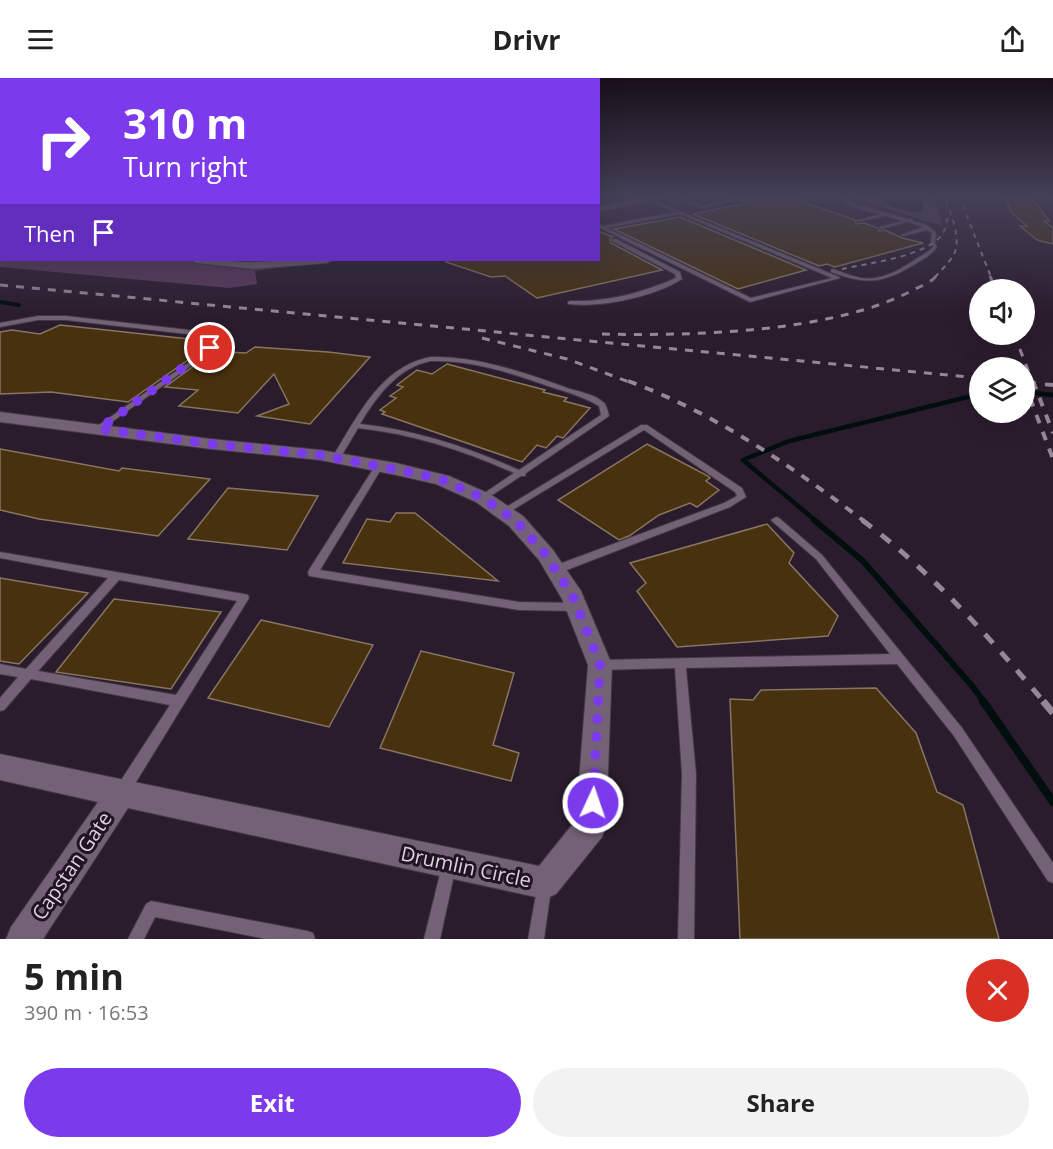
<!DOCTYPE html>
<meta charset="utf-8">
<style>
body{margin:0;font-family:"Open Sans",sans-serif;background:#f2f2f2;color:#222;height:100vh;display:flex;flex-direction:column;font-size:22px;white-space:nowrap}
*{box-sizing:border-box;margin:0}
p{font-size:20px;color:#767676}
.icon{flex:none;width:33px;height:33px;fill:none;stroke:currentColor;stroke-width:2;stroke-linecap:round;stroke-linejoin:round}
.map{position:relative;height:861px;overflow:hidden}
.side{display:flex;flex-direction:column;background:#fff;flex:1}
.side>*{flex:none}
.hud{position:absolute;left:0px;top:0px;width:600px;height:183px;box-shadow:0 6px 24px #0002;background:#7c3aed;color:#fff;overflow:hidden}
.buttons{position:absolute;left:969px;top:201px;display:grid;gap:12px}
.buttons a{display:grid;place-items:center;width:66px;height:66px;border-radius:50%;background:#fff;box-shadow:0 6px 24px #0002;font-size:30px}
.pin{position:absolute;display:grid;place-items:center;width:51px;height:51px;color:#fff;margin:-26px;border:3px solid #fff;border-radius:50%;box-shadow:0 2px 6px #0007}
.me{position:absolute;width:66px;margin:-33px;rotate:3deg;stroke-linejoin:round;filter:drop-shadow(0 0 4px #0008)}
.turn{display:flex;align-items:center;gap:21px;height:126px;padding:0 24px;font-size:27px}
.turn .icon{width:78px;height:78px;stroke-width:2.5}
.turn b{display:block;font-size:42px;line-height:51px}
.then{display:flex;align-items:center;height:57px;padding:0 24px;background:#0003;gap:12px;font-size:22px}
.round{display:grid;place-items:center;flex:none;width:63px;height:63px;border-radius:32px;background:#f2f2f2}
.summary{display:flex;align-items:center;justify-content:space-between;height:102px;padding:0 24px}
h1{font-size:36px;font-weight:700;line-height:45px}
.action{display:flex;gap:12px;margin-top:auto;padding:12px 24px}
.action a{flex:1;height:69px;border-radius:36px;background:#7c3aed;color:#fff;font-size:24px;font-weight:700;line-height:69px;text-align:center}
.action a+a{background:#f2f2f2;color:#222}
header{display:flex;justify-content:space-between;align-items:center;height:78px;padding:0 24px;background:#fff;font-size:27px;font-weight:700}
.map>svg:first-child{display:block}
</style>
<header><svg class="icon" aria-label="menu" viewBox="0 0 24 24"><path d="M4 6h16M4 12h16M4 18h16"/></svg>Drivr<svg class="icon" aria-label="share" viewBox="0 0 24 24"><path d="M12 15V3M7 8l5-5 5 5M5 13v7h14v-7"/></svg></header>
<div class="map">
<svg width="1053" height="861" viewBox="0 0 1053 861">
<rect width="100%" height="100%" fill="#2b1c2d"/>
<g fill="#59395d">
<path d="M 857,118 L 935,118 L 942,148 L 859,122 Z"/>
<path d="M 0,142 L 2,182 L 336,182 L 255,193 L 257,206 L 229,210 L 0,189 Z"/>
</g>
<path fill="#000e0e" d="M 883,118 L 922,118 L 923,133 C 910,135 895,131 884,124 Z"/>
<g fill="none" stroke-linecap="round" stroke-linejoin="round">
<path stroke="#000e0e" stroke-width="4" d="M 0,224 L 19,227"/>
<g stroke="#000e0e" stroke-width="4.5">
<path d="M 1024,314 L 1053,317"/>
<path d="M 816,443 L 743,382 L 789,363 L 980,316"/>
</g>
<path stroke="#000e0e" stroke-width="6" d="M 814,442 L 863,483 L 973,609 L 984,624"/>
<path stroke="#000e0e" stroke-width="8" d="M 983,623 L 1053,724"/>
</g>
<g fill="#47310e" stroke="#867661" stroke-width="1.5">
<path d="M 732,118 L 789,119 L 855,142 L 856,146 L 864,145 L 878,150 L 879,153 L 885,152 L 902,160 L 923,165 L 835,189 L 827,186 L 819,188 L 693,136 L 747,125 Z"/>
<path d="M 1004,118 L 1032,120 L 1049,143 L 1044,143 L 1053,150 L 1053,166 L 1037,162 L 1020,148 L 1027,148 L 1011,134 Z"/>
<path d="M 680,139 L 806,192 L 738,211 L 614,151 Z"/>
<path d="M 598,153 L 613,159 L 610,161 L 611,165 L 662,192 L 537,220 L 505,198 L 491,199 L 446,184 L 446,182 L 598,182 Z"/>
<path d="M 60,247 L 189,261 L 198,275 L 128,324 L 51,314 L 0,316 L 0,254 L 12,252 L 40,256 Z"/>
<path d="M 255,269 L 328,274 L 370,279 L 310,346 L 257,338 L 289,326 L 274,296 L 238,335 L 179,328 L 198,312 L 165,309 L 202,282 L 208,291 L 227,274 L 246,275 Z"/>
<path d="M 447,286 L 545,312 L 543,314 L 567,320 L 564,323 L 590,330 L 563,360 L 557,358 L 546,370 L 537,367 L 522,384 L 382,336 L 385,334 L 380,332 L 396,320 L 390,318 L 403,309 L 397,307 L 417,292 L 432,296 Z"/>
<path d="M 647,366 L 708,398 L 710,400 L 706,403 L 719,412 L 697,429 L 690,425 L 659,437 L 629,458 L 619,462 L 558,422 Z"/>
<path d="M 0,371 L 119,393 L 122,390 L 210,401 L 158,458 L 39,441 L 0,432 Z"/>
<path d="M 228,410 L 318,418 L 287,472 L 188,461 Z"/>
<path d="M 396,435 L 415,435 L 498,503 L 343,485 L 367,441 L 390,444 Z"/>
<path d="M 767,446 L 794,475 L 789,485 L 838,538 L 828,558 L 677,569 L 637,513 L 646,505 L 630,485 Z"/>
<path d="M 0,500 L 88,515 L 19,586 L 0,583 Z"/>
<path d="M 114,521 L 221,534 L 171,611 L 56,594 Z"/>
<path d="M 261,542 L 373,567 L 329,649 L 208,620 Z"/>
<path d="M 421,573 L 514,595 L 493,667 L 519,675 L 511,703 L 380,670 Z"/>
<path d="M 876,610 L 916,655 L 937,714 L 963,727 L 999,861 L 740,861 L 730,621 L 753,622 L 761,612 Z"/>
</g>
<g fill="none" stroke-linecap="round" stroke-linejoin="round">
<g stroke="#433745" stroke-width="2">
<g id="lane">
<path d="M 839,118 L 843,118 L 845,121 L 852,125 L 908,141 L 913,141 L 913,143 L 927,147 L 936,155 L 935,165 L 937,169 C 932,177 923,181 915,186 C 882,206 867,207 831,194 L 831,192 L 833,191 C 842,194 851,198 861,200 C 887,204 909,185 930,172 L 933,169 L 931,165 L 932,155 L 927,152 L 903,158 L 901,157 L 923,149 L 908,144 L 880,151 L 880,149 L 903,143 L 886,138 L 857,144 L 857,142 L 881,136 C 868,133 845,130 839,118 Z"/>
<path d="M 650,121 L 839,199 L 840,200 L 750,224 L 598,149 L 598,146 L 603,148 L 676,134 L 649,123 ZM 680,136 L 832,200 L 751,220 L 607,150 Z"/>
<path d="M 684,121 L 702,128 L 735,121 L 737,122 L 702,130 L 684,123 L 673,126 L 671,125 Z"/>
<path d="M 612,161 L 616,161 L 680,194 L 682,201 C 654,219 600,230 568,226 L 568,224 L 570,223 C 608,224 642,215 676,200 L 675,196 L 612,163 Z"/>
<path d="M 38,238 L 66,238 L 215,255 L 222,261 L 202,280 L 99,353 L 95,351 L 96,349 L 198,278 L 215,261 L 213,259 L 66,242 L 38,242 L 0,249 L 0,245 Z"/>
<path d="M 431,279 C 479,278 525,295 570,311 C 581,314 596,317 604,325 C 607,328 608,334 609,338 L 526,395 L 525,398 L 521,398 L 483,423 L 479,420 L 480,418 L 514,395 C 463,372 413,356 358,350 L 339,382 L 333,382 L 332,380 C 357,340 380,288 431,279 ZM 431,283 C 473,282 511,295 551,309 C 567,314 584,319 599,328 L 601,337 L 519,392 C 468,369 416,352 360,346 C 376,319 398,289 431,283 Z"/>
<path d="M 641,347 L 647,347 L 742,410 L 746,419 L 730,429 L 559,495 L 551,495 L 550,492 L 551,489 L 724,425 L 737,418 L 735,414 L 644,352 L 506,436 L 500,436 L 498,434 Z"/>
<path d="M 379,385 L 383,388 L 320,492 L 519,524 L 576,525 L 580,526 L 581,529 L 580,532 L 576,533 L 519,532 L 309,498 L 308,495 L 309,492 L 375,388 Z"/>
<path d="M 776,439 L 779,440 L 822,477 L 962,650 L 1053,785 L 1053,805 L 1048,803 L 954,658 L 897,586 L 686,590 L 696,696 L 694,861 L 678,861 L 682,696 L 675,590 L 600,592 L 596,590 L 594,587 L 596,584 L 600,582 L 890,576 L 816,481 L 773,444 L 771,442 Z"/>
<path d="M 0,474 L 244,516 L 248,517 L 249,520 L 128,717 L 123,719 L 118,717 L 116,712 L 118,707 L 170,627 L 31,601 L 4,632 L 0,633 L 0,620 L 18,599 L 0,596 L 0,586 L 26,591 L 108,500 L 0,480 ZM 119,502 L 237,523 L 176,617 L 38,593 Z"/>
<path d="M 449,781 L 454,783 L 456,788 L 440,861 L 424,861 L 442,788 L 444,783 Z"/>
<path d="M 544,804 L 549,806 L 551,811 L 544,861 L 528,861 L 537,811 L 539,806 Z"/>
<path d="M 151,823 L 307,853 L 313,855 L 315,861 L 266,861 L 155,839 L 144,861 L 128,861 L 146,826 Z"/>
</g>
</g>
<g stroke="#433745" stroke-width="2">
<g id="street">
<path d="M 655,118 L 674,118 L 598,134 L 598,128 Z"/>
<path d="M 1048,118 L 1053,118 L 1053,122 Z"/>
<path d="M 190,182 C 212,180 235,185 257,184 C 282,183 308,179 333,182 L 327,185 L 254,191 L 196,185 Z"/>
<path d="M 0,334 L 211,361 L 320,372 L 396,385 L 449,398 L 490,416 L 523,438 L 553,472 L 581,513 L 612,587 L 606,748 L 602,759 L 556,816 L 545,821 L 128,730 L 43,861 L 6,861 L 11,849 L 98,724 L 0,702 L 0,676 L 539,788 L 576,742 L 588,587 L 562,521 L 539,482 L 509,448 L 476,424 L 436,406 L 396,397 L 320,382 L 211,371 L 0,344 Z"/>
</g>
</g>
<use href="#lane" fill="#736175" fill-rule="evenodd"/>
<use href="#street" fill="#736175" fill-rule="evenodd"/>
<g stroke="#948896" stroke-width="2" stroke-dasharray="5 5" stroke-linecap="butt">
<path d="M 959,118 L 991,199"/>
<path d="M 842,191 C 869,185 923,179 941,158 C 946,152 947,143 948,135"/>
<path d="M 935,199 C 941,192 950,184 954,176 C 962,159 950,134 944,118"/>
</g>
<g stroke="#948896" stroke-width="3" stroke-dasharray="8 8" stroke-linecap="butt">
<path d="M 990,198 L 996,212"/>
<path d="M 0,207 L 980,300"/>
<path d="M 602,256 C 692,258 833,255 913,212 C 921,208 931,205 936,198"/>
<path d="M 1014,256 L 1033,305"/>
<path d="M 482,260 L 567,281 L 632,305"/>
</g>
<g stroke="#948896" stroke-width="4" stroke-dasharray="9 9" stroke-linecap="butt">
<path d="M 628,303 C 715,335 791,388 864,443"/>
<path d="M 1033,303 L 1053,355"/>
<path d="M 1027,305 L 1053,307"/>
<path d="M 1030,320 L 1053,381"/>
</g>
<path stroke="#948896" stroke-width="5" stroke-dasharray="12 12" stroke-linecap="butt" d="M 862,442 C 931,493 989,559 1044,624"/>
<path stroke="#948896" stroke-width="7" stroke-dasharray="16 16" stroke-linecap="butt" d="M 1043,623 L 1053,635"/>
</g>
<linearGradient id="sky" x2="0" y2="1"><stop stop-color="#180f19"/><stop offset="0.5" stop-color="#444057"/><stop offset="1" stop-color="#444057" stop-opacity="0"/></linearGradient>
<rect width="1053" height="238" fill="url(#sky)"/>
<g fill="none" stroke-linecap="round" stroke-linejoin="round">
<path stroke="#7c3aed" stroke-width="10" stroke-dasharray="0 18" d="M 210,270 L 99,351 L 211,366 L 320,377 L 419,396 L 442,402 L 483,420 L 516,443 L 546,477 L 573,519 L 600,586 L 593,725"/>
</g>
<g text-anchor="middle" stroke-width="6" stroke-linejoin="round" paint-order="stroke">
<g font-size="20" fill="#dcd2de" stroke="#211323">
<text transform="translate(72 788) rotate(-56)" y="7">Capstan Gate</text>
<text transform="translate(466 789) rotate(12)" y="7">Drumlin Circle</text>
</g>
</g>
</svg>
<div class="buttons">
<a><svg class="icon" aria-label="sound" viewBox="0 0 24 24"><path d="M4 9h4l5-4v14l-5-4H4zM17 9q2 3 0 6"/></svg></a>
<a><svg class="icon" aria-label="layers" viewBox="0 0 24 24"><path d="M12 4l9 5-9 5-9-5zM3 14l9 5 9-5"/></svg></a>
</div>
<div class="pin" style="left:210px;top:270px;background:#d93025"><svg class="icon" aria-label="arrive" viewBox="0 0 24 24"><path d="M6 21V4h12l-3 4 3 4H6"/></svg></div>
<svg class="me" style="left:593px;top:725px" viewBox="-20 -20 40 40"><circle r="17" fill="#7c3aed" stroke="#fff" stroke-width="3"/><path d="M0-11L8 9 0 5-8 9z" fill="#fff"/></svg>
<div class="hud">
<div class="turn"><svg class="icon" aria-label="right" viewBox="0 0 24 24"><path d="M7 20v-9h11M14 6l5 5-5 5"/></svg><div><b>310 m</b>Turn right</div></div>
<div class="then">Then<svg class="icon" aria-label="arrive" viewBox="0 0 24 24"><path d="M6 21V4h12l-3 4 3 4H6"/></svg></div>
</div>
</div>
<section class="side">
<div class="summary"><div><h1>5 min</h1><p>390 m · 16:53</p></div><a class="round" style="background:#d93025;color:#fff"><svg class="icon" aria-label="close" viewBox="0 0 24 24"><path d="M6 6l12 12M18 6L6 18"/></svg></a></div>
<div class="action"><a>Exit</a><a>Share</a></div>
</section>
